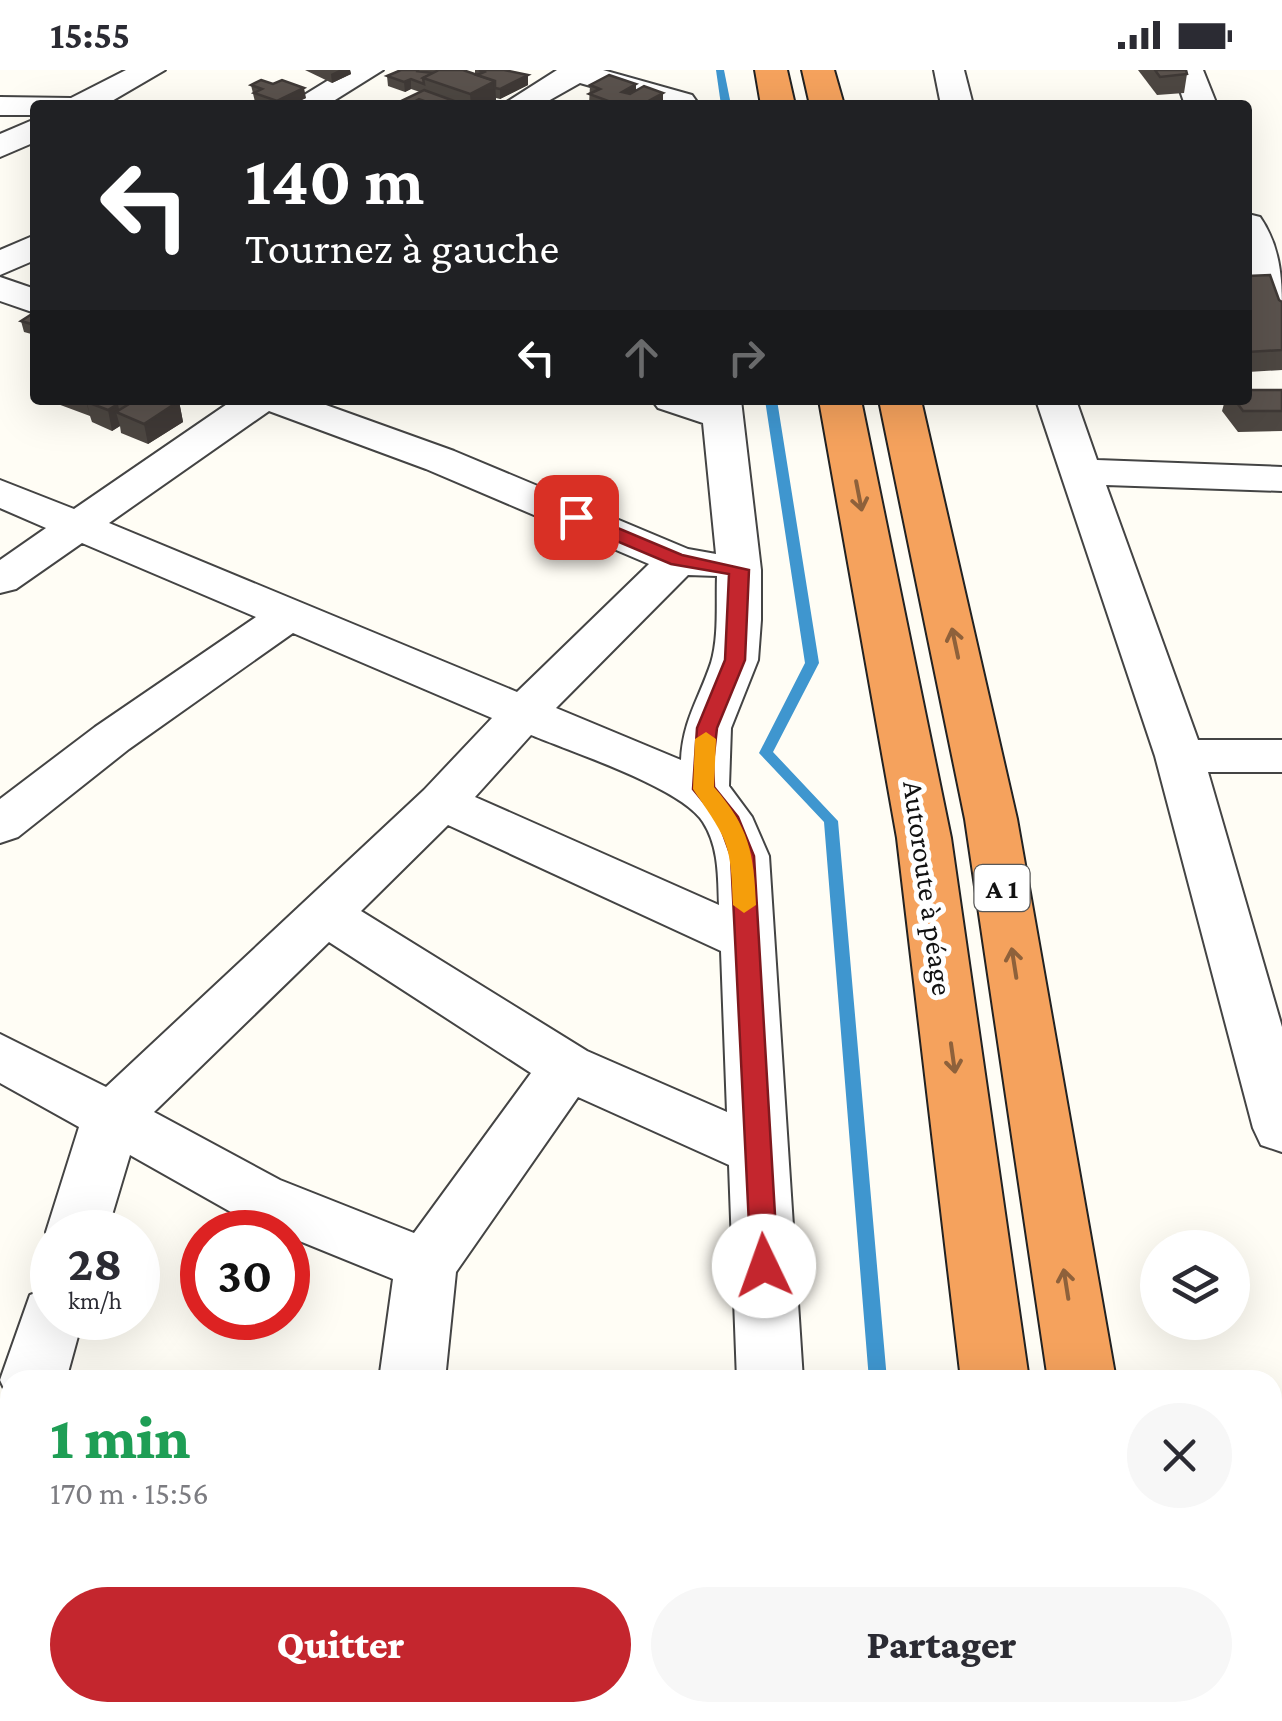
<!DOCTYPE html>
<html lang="fr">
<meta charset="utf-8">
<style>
body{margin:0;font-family:"Crimson Pro",serif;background:#f7f7f7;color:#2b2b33;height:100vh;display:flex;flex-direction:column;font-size:38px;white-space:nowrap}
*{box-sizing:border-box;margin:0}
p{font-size:32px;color:#7c7c81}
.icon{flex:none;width:55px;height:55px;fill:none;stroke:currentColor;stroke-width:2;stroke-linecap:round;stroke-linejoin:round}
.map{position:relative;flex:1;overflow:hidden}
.side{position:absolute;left:0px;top:1300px;width:1282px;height:352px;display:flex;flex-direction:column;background:#fff;border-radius:30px 30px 0 0;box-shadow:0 10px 40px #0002}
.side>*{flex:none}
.hud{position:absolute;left:30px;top:30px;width:1222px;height:305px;border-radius:10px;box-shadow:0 10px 40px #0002;background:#202124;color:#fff;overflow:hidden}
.fabs{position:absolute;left:1140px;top:1160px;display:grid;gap:20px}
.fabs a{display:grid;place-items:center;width:110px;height:110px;border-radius:50%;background:#fff;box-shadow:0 10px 40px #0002;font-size:50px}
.speed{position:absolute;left:30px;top:1140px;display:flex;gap:20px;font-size:50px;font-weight:700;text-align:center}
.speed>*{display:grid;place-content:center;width:130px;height:130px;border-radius:50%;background:#fff;box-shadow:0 10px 40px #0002;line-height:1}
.speed small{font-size:25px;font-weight:400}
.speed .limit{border:15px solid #d22;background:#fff;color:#111}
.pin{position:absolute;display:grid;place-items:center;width:85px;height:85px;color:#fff;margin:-42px;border-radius:20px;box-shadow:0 5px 15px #0006}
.me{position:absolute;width:110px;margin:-55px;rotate:357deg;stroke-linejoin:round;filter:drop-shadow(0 0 8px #0008)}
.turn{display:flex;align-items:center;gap:35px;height:210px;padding:0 50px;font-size:45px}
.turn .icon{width:130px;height:130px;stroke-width:2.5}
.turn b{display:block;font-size:70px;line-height:85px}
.lanes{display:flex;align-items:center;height:95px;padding:0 50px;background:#0003;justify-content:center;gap:50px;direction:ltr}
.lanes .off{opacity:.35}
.round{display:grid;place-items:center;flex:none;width:105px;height:105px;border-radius:52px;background:#f7f7f7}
.summary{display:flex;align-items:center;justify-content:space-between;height:170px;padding:0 50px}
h1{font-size:60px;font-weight:800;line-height:75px;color:#1e9e55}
.action{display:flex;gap:20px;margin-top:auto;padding:20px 50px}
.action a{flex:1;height:115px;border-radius:60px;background:#c4262e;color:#fff;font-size:40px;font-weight:800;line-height:115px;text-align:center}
.action a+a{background:#f7f7f7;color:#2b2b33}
.status{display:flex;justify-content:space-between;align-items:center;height:70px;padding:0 50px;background:#fff;direction:ltr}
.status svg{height:28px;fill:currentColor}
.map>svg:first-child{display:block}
</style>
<div class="status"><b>15:55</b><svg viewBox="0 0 49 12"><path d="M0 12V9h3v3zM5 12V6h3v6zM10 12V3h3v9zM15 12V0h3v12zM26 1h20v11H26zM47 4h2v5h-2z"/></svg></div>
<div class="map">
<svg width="1282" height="1651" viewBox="0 0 1282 1651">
<rect width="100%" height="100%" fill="#fffdf5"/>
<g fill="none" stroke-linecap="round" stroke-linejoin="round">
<g fill="#3f96cf" fill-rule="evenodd">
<path d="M 716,0 L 724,0 L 731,35 L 721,35 Z"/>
<path d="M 765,330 L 777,330 L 819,593 L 773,682 L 838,751 L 887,1310 L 869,1310 L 824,752 L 759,683 L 805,593 Z"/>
<path d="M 884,1642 L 906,1642 L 907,1651 L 885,1651 Z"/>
</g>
<g stroke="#444" stroke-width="4">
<g id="minor">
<path d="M 126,0 L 165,0 L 105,35 L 35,35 L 35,45 L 0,45 L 0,27 L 71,28 Z"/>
<path d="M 345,0 L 383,0 L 327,35 L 288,35 Z"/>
<path d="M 557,0 L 603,0 L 692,25 L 697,32 L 657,35 L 580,13 L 541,35 L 502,35 Z"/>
<path d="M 934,0 L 964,0 L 973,35 L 941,35 Z"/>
<path d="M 1173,0 L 1203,0 L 1217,35 L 1185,35 Z"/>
<path d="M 35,49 L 35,72 L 0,87 L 0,64 Z"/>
<path d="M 1248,144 L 1260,147 C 1282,179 1282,212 1282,249 L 1269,246 C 1248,215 1246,179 1248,144 Z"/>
<path d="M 35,165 L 35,190 L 0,205 L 0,180 Z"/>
<path d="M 0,207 L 35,219 L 35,243 L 0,231 Z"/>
<path d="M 233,330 L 312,330 L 454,381 L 688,479 L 716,484 L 703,353 L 658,338 L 652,330 L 741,330 L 761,500 L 761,550 L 758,590 L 731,658 L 729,716 L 752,747 L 769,786 L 803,1310 L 737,1310 L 729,1095 L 578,1027 L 456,1202 L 445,1310 L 379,1310 L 393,1209 L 238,1146 L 130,1085 L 107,1162 L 52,1162 L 52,1175 L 46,1162 L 79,1057 L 0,1013 L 0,964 L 106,1017 L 424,720 L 492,648 L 293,563 L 129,679 L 18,767 L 0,773 L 0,729 L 95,657 L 256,547 L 82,473 L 16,519 L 0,523 L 0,490 L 46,458 L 0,438 L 0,410 L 74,439 ZM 269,341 L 426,399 L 649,494 L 517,622 L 109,453 ZM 688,505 L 717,506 C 716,533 719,567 711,593 C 699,629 683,650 681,690 L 556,638 ZM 531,665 C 572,682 682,718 703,752 C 719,777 718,806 719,835 L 475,727 ZM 448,755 L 721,881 L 727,1042 L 587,981 L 361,841 ZM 329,872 L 531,1003 L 414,1163 L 280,1110 L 154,1042 Z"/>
<path d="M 1036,330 L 1076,330 L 1097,390 L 1282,397 L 1282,421 L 1106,415 L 1198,670 L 1282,670 L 1282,702 L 1208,702 L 1282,957 L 1282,1082 L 1261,1075 L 1253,1058 L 1155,686 Z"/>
<path d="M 52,1217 L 52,1248 L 83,1248 L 66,1310 L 10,1310 L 10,1331 L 0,1310 L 30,1225 Z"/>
<path d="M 10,1357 L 10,1450 L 0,1454 L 0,1361 Z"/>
<path d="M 0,1576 L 10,1577 L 10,1642 L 30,1642 L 0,1650 Z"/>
<path d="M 345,1642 L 507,1642 L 510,1651 L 349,1651 Z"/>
<rect x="738" y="1642" width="74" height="9"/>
</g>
</g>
<g stroke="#222" stroke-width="4">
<g id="motorway">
<path d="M 755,0 L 787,0 L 795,35 L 761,35 Z"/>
<path d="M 802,0 L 834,0 L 844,35 L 810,35 Z"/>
<path d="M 819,330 L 861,330 L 951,768 L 1029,1310 L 961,1310 L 897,768 Z"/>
<path d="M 879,330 L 921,330 L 1017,749 L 1116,1310 L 1048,1310 L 965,749 Z"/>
<rect x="985" y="1642" width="78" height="9"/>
<path d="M 1088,1642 L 1166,1642 L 1167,1651 L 1089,1651 Z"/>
</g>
</g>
<use href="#minor" fill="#fff" fill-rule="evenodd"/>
<use href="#motorway" fill="#f5a25d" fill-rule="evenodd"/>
</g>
<g fill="#4d4742">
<path d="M 305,0 L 350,0 L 351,4 L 332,13 Z"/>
<path d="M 401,0 L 438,0 L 475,4 L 475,0 L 504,0 L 528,5 L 528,15 L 500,29 L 496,28 L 496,30 L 486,35 L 399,35 L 399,32 L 420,22 L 411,19 L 405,22 L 388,16 L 387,6 Z"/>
<path d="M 1138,0 L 1186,0 L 1187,4 L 1184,23 L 1157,25 Z"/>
<path d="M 636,14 L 636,21 L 663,35 L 589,35 L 590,15 Z"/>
<path d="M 251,15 L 306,28 L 291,35 L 262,35 L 255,32 Z"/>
<path d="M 1248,206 L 1282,232 L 1282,300 L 1248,302 Z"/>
<path d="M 35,242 L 35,265 L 24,262 L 21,251 Z"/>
<path d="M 1282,320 L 1282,361 L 1238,362 L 1222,341 L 1225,330 L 1248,330 Z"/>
<path d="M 47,330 L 175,330 L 179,331 L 183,352 L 148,374 L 121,363 L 120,356 L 112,361 L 92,352 L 90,346 Z"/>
</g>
<g fill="#3f3936">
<path d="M 339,0 L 350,0 L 351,4 L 332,13 L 331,4 Z"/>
<path d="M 528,5 L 528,15 L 500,29 L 500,19 Z"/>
<path d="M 411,9 L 411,19 L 405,22 L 404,12 Z"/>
<path d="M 495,11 L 496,30 L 486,35 L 471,35 L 470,24 Z"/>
<path d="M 636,14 L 636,33 L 622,22 Z"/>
<path d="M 304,18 L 306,28 L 291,35 L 277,35 L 277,31 Z"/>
<path d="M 663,23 L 663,35 L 641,35 Z"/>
<path d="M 86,330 L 117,330 L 120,344 L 116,342 L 120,356 L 112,361 L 108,340 L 87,332 L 90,347 Z"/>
<path d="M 179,331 L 183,352 L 148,374 L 144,354 Z"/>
</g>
<g fill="#5a524d" stroke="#3f3936" stroke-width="2.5">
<path d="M 401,0 L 419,0 L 416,1 L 433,3 L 423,8 L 424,14 L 411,9 L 404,12 L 387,6 Z"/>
<path d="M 439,0 L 463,0 L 495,11 L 470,24 L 423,8 Z"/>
<path d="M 479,0 L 504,0 L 528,5 L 500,19 L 495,18 L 495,11 L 477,5 L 484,2 Z"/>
<path d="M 1155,0 L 1186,0 L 1187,4 L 1160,7 Z"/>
<path d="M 609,5 L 636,14 L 622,22 L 630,24 L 644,16 L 663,23 L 641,35 L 619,35 L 589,24 L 600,19 L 590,15 Z"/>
<path d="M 261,10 L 273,14 L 282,10 L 304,18 L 277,31 L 254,23 L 262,19 L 251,15 Z"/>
<path d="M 424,20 L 465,35 L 435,35 L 419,29 L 408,35 L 399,32 Z"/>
<path d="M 1270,205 L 1279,230 L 1282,232 L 1282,280 L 1248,282 L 1248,206 Z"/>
<path d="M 35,242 L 35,255 L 21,251 Z"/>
<path d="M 1248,320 L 1282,320 L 1282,341 L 1243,341 L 1235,330 L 1248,330 Z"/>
<path d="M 89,330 L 107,330 L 116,335 L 108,340 L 87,332 Z"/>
<path d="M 118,330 L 175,330 L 179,331 L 144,354 L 116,342 L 129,334 Z"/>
</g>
<defs><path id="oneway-shaft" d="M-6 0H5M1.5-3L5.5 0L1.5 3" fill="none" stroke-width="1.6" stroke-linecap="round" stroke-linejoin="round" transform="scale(2.5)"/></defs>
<g stroke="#8e613b">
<use href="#oneway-shaft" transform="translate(859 426) rotate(79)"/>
<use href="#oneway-shaft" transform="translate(955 573) rotate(-102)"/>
<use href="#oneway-shaft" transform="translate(1014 893) rotate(-99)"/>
<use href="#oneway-shaft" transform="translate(953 988) rotate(82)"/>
<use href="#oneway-shaft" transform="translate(1066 1214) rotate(-99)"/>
</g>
<path fill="#c4262e" stroke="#7f191e" stroke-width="2.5" d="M 569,443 L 582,443 L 682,485 L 749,500 L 745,590 L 717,658 L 713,693 L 714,717 L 738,747 L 754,786 L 778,1196 L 774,1204 L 755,1204 L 751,1196 L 731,786 L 718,750 L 693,719 L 697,658 L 725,590 L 729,504 L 671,494 L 569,451 Z"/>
<path fill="#f59e0b" d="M 706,662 L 716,669 L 714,717 C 749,757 754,783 756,835 L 744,843 L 733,835 C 731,770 727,770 693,719 L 695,669 Z"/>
<g text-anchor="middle" stroke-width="10" stroke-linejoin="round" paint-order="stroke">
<rect fill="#fff" stroke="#585858" stroke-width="2.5" x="974.5" y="795" width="55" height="46" rx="8"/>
<g font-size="28" font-weight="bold" fill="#111">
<text x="1002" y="828">A 1</text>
</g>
<g font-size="30" fill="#111" stroke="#fff">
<text transform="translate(928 818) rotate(82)" y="10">Autoroute à péage</text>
</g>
</g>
</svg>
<div class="fabs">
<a><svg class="icon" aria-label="layers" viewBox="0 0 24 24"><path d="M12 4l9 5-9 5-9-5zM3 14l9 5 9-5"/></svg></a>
</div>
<div class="speed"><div>28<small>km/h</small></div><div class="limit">30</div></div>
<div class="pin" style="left:576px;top:447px;background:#d93025"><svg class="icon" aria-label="arrive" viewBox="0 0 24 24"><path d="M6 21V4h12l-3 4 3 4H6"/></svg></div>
<svg class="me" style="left:764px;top:1196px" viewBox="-20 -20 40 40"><circle r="19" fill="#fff"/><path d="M0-13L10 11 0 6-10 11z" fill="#c4262e"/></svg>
<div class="hud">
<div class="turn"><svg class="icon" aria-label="left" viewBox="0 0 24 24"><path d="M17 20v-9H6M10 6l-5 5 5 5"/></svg><div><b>140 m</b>Tournez à gauche</div></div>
<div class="lanes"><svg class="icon" aria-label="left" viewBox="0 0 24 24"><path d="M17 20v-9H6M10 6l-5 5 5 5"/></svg><svg class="icon off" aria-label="ahead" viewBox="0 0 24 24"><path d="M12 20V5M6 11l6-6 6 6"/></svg><svg class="icon off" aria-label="right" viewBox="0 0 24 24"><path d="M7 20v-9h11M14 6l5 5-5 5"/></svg></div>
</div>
<section class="side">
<div class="summary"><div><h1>1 min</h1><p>170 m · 15:56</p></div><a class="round"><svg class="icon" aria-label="close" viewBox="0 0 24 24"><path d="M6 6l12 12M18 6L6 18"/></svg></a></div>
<div class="action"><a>Quitter</a><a>Partager</a></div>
</section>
</div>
